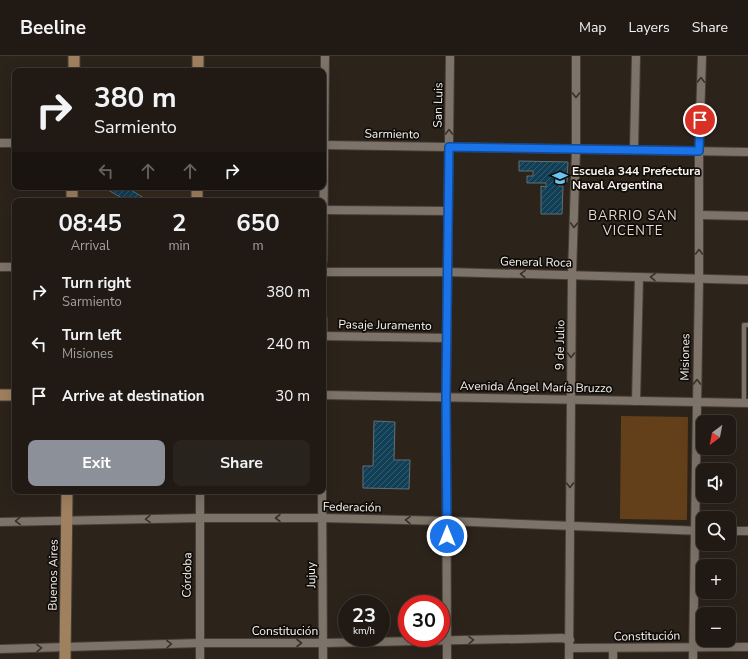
<!DOCTYPE html>
<meta charset="utf-8">
<style>
body{margin:0;font-family:"Nunito Sans",sans-serif;background:#29231d;color:#f1f3f6;height:100vh;display:flex;flex-direction:column;font-size:15px;white-space:nowrap}
*{box-sizing:border-box;margin:0}
p{font-size:13px;color:#a2a1a0}
.icon{flex:none;width:22px;height:22px;fill:none;stroke:currentColor;stroke-width:2;stroke-linecap:round;stroke-linejoin:round}
.map{position:relative;flex:1;overflow:hidden}
.panel{position:absolute;left:12px;top:142px;width:314px;height:296px;display:flex;flex-direction:column;background:#211a14;border-radius:8px;box-shadow:0 4px 16px #0002,0 0 0 1px #3e3834}
.panel>*{flex:none}
.banner{position:absolute;left:12px;top:12px;width:314px;height:122px;border-radius:8px;box-shadow:0 4px 16px #0002,0 0 0 1px #3e3834;background:#211a14;color:#f1f3f6;overflow:hidden}
.needle{width:26px;rotate:212deg}
.fabs{position:absolute;left:696px;top:359px;display:grid;gap:8px}
.fabs a{display:grid;place-items:center;width:40px;height:40px;border-radius:8px;background:#211a14;box-shadow:0 4px 16px #0002,0 0 0 1px #3e3834;font-size:20px}
.speed{position:absolute;left:338px;top:539px;display:flex;gap:8px;font-size:20px;font-weight:700;text-align:center}
.speed>*{display:grid;place-content:center;width:52px;height:52px;border-radius:50%;background:#211a14;box-shadow:0 4px 16px #0002,0 0 0 1px #3e3834;line-height:1}
.speed small{font-size:10px;font-weight:400}
.speed .limit{border:6px solid #d22;background:#fff;color:#111}
.pin{position:absolute;display:grid;place-items:center;width:34px;height:34px;color:#fff;margin:-17px;border:2px solid #fff;border-radius:50%;box-shadow:0 1px 4px #0007}
.me{position:absolute;width:44px;margin:-22px;rotate:0deg;stroke-linejoin:round;filter:drop-shadow(0 0 3px #0008)}
.turn{display:flex;align-items:center;gap:14px;height:84px;padding:0 16px;font-size:18px}
.turn .icon{width:52px;height:52px;stroke-width:2.5}
.turn b{display:block;font-size:28px;line-height:34px}
.lanes{display:flex;align-items:center;height:38px;padding:0 16px;background:#0003;justify-content:center;gap:20px;direction:ltr}
.lanes .off{opacity:.35}
.eta{display:flex;justify-content:space-evenly;align-items:center;height:68px;text-align:center}
.eta b{font-size:24px;font-weight:700;line-height:28px}
.primary-button{display:flex;gap:8px;margin-top:auto;padding:8px 16px}
.primary-button a{flex:1;height:46px;border-radius:8px;background:#8c9099;color:#fff;font-size:16px;font-weight:700;line-height:46px;text-align:center}
.primary-button a+a{background:#29231d;color:#f1f3f6}
ul{padding:0;list-style:none}
li{display:flex;align-items:center;gap:12px;height:52px;padding:0 16px}
li div{flex:1}
li b{display:block;font-size:15px}
li em{font-style:normal}
header{display:flex;align-items:center;gap:24px;box-sizing:border-box;height:56px;padding:0 20px;background:#211a14;border-bottom:1px solid #3e3834}
header strong{font-size:19px}
nav{display:flex;gap:22px;margin-inline-start:auto;font-size:14px}
.map>svg:first-child{display:block}
</style>
<header>
<strong>Beeline</strong>
<nav><a>Map</a><a>Layers</a><a>Share</a></nav>
</header>
<div class="map">
<svg width="748" height="603" viewBox="0 0 748 603">
<defs>
<pattern id="building-hatch" width="6" height="6" patternUnits="userSpaceOnUse"><rect width="6" height="6" fill="#113f55"/><path d="M-1 1l2-2M0 6l6-6M5 7l2-2" fill="none" stroke="#345b6e"/></pattern>
</defs>
<rect width="100%" height="100%" fill="#2c231b"/>
<path fill="#372a1d" d="M 77,131 L 192,131 L 191,145 L 77,145 Z"/>
<path fill="#64401a" d="M 621,360 L 688,361 L 687,464 L 620,463 Z"/>
<g fill="url(#building-hatch)" stroke="#626f76">
<path d="M 519,105 L 568,106 L 567,126 L 559,126 L 559,130 L 563,130 L 562,158 L 541,158 L 541,130 L 546,131 L 546,127 L 527,127 L 527,120 L 533,120 L 533,115 L 519,115 Z"/>
<path d="M 110,131 L 126,131 L 149,145 L 127,145 L 108,134 Z"/>
<path d="M 374,365 L 395,366 L 394,404 L 410,404 L 409,433 L 363,432 L 363,410 L 373,410 Z"/>
</g>
<g fill="none" stroke-linecap="round" stroke-linejoin="round">
<g stroke="#463f39" stroke-width="6">
<path id="lane" d="M 744,347 L 744,269 L 748,269"/>
</g>
<g stroke="#463f39" stroke-width="10">
<g id="street">
<path d="M 0,87 L 15,87"/>
<path d="M 323,89 C 465,92 606,93 748,96"/>
<path d="M 634,93 L 636,0"/>
<path d="M 324,154 L 448,155"/>
<path d="M 699,159 L 748,160"/>
<path d="M 323,205 L 325,0"/>
<path d="M 0,211 L 15,211"/>
<path d="M 323,216 L 447,216 L 748,224"/>
<path d="M 323,263 L 323,283"/>
<path d="M 323,280 L 447,282"/>
<path d="M 323,339 L 748,347"/>
<path d="M 636,345 L 639,221"/>
<path d="M 322,435 L 323,603"/>
<path d="M 0,466 L 201,462 L 322,462 L 447,465 L 703,475"/>
<path d="M 729,475 L 748,475"/>
<path d="M 570,592 L 748,591"/>
<path d="M 0,593 L 200,587 L 324,587 L 562,582 L 570,584"/>
<path d="M 200,603 L 200,435"/>
<path d="M 447,603 L 446,343 L 450,0"/>
<path d="M 569,603 L 571,344 L 572,219 L 576,93 L 576,0"/>
<path d="M 613,603 L 613,592"/>
<path d="M 693,603 L 699,223 L 699,95 L 702,0"/>
</g>
</g>
<g stroke="#463f39" stroke-width="13">
<g id="secondary">
<path d="M 74,15 L 74,0"/>
<path d="M 198,15 L 198,0"/>
<path d="M 72,145 L 72,131"/>
<path d="M 197,145 L 197,131"/>
<path d="M 0,339 L 15,339"/>
<path d="M 65,603 L 67,435"/>
</g>
</g>
<use href="#lane" stroke="#7e7369" stroke-width="4"/>
<use href="#street" stroke="#7e7369" stroke-width="8"/>
<use href="#secondary" stroke="#9f805f" stroke-width="11"/>
</g>
<defs><path id="oneway-chevron" d="M-2-3.5L2.5 0L-2 3.5" fill="none" stroke-width="1.6" stroke-linecap="round" stroke-linejoin="round"/></defs>
<g stroke="#37312b">
<use href="#oneway-chevron" transform="translate(701 24) rotate(-88)"/>
<use href="#oneway-chevron" transform="translate(576 39) rotate(90)"/>
<use href="#oneway-chevron" transform="translate(449 76) rotate(-89)"/>
<use href="#oneway-chevron" transform="translate(574 169) rotate(92)"/>
<use href="#oneway-chevron" transform="translate(699 196) rotate(-90)"/>
<use href="#oneway-chevron" transform="translate(523 218) rotate(-179)"/>
<use href="#oneway-chevron" transform="translate(653 221) rotate(-179)"/>
<use href="#oneway-chevron" transform="translate(571 299) rotate(91)"/>
<use href="#oneway-chevron" transform="translate(697 326) rotate(-89)"/>
<use href="#oneway-chevron" transform="translate(570 429) rotate(90)"/>
<use href="#oneway-chevron" transform="translate(278 462) rotate(-180)"/>
<use href="#oneway-chevron" transform="translate(148 463) rotate(179)"/>
<use href="#oneway-chevron" transform="translate(408 464) rotate(-179)"/>
<use href="#oneway-chevron" transform="translate(18 465) rotate(178)"/>
<use href="#oneway-chevron" transform="translate(471 584) rotate(-1)"/>
<use href="#oneway-chevron" transform="translate(299 587)"/>
<use href="#oneway-chevron" transform="translate(169 588) rotate(-2)"/>
<use href="#oneway-chevron" transform="translate(39 592) rotate(-1)"/>
</g>
<g fill="none" stroke-linecap="round" stroke-linejoin="round">
<g stroke="#114b97" stroke-width="10">
<path id="route" d="M 447,480 L 446,342 L 449,91 L 699,95 L 700,64"/>
</g>
<use href="#route" stroke="#1a73e8" stroke-width="7"/>
</g>
<defs>
<g id="school-bare" transform="scale(1.2)"><path d="M0-5L7-2L0 1L-7-2ZM-4 1L0 2.5L4 1V4Q0 6-4 4Z" fill="#6ac3f1" stroke="#110d0a" stroke-width="2.5" paint-order="stroke"/></g>
</defs>
<g fill-rule="evenodd">
<use href="#school-bare" x="560" y="122"/>
</g>
<g text-anchor="middle" stroke-width="3.5" stroke-linejoin="round" paint-order="stroke">
<g font-size="12" fill="#f8f2ec" stroke="#110d0a">
<text transform="translate(438 49) rotate(-89)" y="4">San Luis</text>
<text transform="translate(392 78) rotate(1)" y="4">Sarmiento</text>
<text transform="translate(536 206) rotate(1)" y="4">General Roca</text>
<text transform="translate(385 269) rotate(1)" y="4">Pasaje Juramento</text>
<text transform="translate(560 289) rotate(-89)" y="4">9 de Julio</text>
<text transform="translate(685 301) rotate(-89)" y="4">Misiones</text>
<text transform="translate(536 331) rotate(1)" y="4">Avenida Ángel María Bruzzo</text>
<text transform="translate(352 451) rotate(1)" y="4">Federación</text>
<text transform="translate(53 519) rotate(-89)" y="4">Buenos Aires</text>
<text transform="translate(187 519) rotate(-89)" y="4">Córdoba</text>
<text transform="translate(311 519) rotate(-91)" y="4">Jujuy</text>
<text x="285" y="579">Constitución</text>
<text transform="translate(647 580) rotate(-1)" y="4">Constitución</text>
</g>
<g font-size="12" font-weight="bold" fill="#f8f2ec" stroke="#110d0a" text-anchor="start">
<text x="572" y="119">Escuela 344 Prefectura<tspan x="572" dy="14">Naval Argentina</tspan></text>
</g>
<g font-size="13" letter-spacing="1" fill="#e7dbd0" stroke="#110d0a">
<text x="633" y="164">BARRIO SAN<tspan x="633" dy="15">VICENTE</tspan></text>
</g>
</g>
</svg>
<div class="fabs">
<a><svg class="needle" viewBox="-14 -14 28 28"><path d="M0-13l5 13h-10z" fill="#e53935"/><path d="M0 13l5-13h-10z" fill="#a2a1a0"/></svg></a>
<a><svg class="icon" aria-label="sound" viewBox="0 0 24 24"><path d="M4 9h4l5-4v14l-5-4H4zM17 9q2 3 0 6"/></svg></a>
<a><svg class="icon" aria-label="search" viewBox="0 0 24 24"><circle cx="10" cy="10" r="6"/><path d="M15 15l6 6"/></svg></a>
<a>+</a>
<a>−</a>
</div>
<div class="speed"><div>23<small>km/h</small></div><div class="limit">30</div></div>
<div class="pin" style="left:700px;top:64px;background:#d93025"><svg class="icon" aria-label="arrive" viewBox="0 0 24 24"><path d="M6 21V4h12l-3 4 3 4H6"/></svg></div>
<svg class="me" style="left:447px;top:480px" viewBox="-20 -20 40 40"><circle r="17" fill="#1a73e8" stroke="#fff" stroke-width="3"/><path d="M0-11L8 9 0 5-8 9z" fill="#fff"/></svg>
<div class="banner">
<div class="turn"><svg class="icon" aria-label="right" viewBox="0 0 24 24"><path d="M7 20v-9h11M14 6l5 5-5 5"/></svg><div><b>380 m</b>Sarmiento</div></div>
<div class="lanes"><svg class="icon off" aria-label="left" viewBox="0 0 24 24"><path d="M17 20v-9H6M10 6l-5 5 5 5"/></svg><svg class="icon off" aria-label="ahead" viewBox="0 0 24 24"><path d="M12 20V5M6 11l6-6 6 6"/></svg><svg class="icon off" aria-label="ahead" viewBox="0 0 24 24"><path d="M12 20V5M6 11l6-6 6 6"/></svg><svg class="icon" aria-label="right" viewBox="0 0 24 24"><path d="M7 20v-9h11M14 6l5 5-5 5"/></svg></div>
</div>
<section class="panel">
<div class="eta">
<div><b>08:45</b><p>Arrival</p></div>
<div><b>2</b><p>min</p></div>
<div><b>650</b><p>m</p></div>
</div>
<ul>
<li><svg class="icon" aria-label="right" viewBox="0 0 24 24"><path d="M7 20v-9h11M14 6l5 5-5 5"/></svg><div><b>Turn right</b><p>Sarmiento</p></div><em>380 m</em></li>
<li><svg class="icon" aria-label="left" viewBox="0 0 24 24"><path d="M17 20v-9H6M10 6l-5 5 5 5"/></svg><div><b>Turn left</b><p>Misiones</p></div><em>240 m</em></li>
<li><svg class="icon" aria-label="arrive" viewBox="0 0 24 24"><path d="M6 21V4h12l-3 4 3 4H6"/></svg><div><b>Arrive at destination</b></div><em>30 m</em></li>
</ul>
<div class="primary-button"><a>Exit</a><a>Share</a></div>
</section>
</div>
